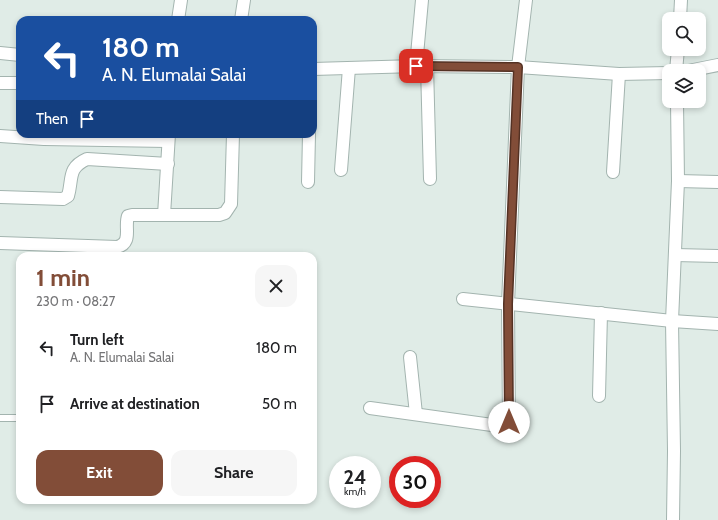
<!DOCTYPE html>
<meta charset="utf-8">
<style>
body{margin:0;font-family:Cabin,sans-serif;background:#f6f6f6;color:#202124;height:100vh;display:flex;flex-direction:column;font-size:15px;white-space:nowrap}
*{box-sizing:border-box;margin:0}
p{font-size:13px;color:#757577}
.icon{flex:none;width:22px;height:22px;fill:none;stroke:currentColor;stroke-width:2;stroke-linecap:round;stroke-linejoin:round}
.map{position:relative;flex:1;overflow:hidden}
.details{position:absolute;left:16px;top:252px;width:301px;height:252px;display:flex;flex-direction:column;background:#fff;border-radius:12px;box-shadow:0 2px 6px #0003}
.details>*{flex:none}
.guide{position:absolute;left:16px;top:16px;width:301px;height:122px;border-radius:12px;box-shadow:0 2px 6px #0003;background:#1a4fa0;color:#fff;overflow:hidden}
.controls{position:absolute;left:662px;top:12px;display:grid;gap:8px}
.controls a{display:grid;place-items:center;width:44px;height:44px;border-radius:8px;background:#fff;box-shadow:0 2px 6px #0003;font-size:20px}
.speed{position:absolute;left:329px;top:456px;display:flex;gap:8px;font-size:20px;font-weight:700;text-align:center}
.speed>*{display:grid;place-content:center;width:52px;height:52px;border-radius:50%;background:#fff;box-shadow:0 2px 6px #0003;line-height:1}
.speed small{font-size:10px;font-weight:400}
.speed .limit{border:6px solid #d22;background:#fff;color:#111}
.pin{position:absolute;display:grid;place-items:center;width:34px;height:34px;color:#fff;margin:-17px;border-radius:8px;box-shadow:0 2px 6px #0006}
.me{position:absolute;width:44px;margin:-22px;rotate:0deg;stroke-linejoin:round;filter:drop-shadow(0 0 3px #0008)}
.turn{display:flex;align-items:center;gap:14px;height:84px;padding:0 20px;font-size:18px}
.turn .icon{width:52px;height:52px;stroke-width:2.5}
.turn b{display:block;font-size:28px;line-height:34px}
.then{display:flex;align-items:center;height:38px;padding:0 20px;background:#0003;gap:8px;font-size:15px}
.round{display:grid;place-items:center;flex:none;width:42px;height:42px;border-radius:12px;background:#f6f6f6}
.overview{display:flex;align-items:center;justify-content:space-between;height:68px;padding:0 20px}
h1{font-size:24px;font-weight:800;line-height:30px;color:#824d38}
.primary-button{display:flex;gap:8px;margin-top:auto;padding:8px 20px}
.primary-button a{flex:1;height:46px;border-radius:12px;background:#824d38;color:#fff;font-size:16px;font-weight:800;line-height:46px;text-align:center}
.primary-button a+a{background:#f6f6f6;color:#202124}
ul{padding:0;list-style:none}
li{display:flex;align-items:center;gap:12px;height:56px;padding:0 20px}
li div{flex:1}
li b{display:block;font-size:15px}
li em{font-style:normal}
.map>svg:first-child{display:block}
</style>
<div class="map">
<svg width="718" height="520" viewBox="0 0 718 520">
<rect width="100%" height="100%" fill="#e0ece7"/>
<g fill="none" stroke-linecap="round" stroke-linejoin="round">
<g stroke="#a3b4af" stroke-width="8">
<path id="service" d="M 0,418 L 20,418"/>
</g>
<g stroke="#a3b4af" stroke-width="14">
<g id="minor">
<path d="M 680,19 L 681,0"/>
<path d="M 178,20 L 181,0"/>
<path d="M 241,20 L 244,0"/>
<path d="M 0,53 L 20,55"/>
<path d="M 416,66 L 422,0"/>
<path d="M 427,66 L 430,179"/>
<path d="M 313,69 L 416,66 L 518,67 L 619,74 L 669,73"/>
<path d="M 676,71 L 678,49"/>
<path d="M 688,71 L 718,65"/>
<path d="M 0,83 L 20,83"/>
<path d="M 0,136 L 44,139 L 168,141"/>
<path d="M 341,170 L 349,68"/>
<path d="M 613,172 L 619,74"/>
<path d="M 678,181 L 718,182"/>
<path d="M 308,182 L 309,134"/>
<path d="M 0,197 L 63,199 L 68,196 C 73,179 67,168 87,159 L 168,164"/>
<path d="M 164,215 L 169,134"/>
<path d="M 0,243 L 117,247 C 133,243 124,227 128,216 L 132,215 L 219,215 L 225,213 L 231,204 L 233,134"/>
<path d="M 675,255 L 718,256"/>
<path d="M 463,299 L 672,321 L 718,324"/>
<path d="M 410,357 L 416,414"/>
<path d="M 599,396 L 601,313"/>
<path d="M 370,408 L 492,425 L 509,423 L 508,304 L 518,67 L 526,0"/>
<path d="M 673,520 L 674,451 L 672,321 L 678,181 L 677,101"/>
</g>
</g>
<use href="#service" stroke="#fff" stroke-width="6"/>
<use href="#minor" stroke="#fff" stroke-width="12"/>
</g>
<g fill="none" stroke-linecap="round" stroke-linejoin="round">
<g stroke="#543224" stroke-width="10">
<path id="route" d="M 416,66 L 518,67 L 508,304 L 509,422"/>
</g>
<use href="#route" stroke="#824d38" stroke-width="7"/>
</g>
</svg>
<div class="controls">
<a><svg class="icon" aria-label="search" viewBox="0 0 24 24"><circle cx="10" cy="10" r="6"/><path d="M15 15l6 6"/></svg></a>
<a><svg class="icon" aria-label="layers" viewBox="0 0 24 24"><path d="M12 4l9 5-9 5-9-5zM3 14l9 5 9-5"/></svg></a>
</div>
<div class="speed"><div>24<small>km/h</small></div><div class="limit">30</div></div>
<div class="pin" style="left:416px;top:66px;background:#d93025"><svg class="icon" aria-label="arrive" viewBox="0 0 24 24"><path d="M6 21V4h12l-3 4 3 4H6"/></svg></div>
<svg class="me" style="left:509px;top:422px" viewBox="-20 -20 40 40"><circle r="19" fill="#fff"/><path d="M0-13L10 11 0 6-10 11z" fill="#824d38"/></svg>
<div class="guide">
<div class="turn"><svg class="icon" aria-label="left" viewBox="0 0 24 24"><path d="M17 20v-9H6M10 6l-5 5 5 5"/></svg><div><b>180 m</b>A. N. Elumalai Salai</div></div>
<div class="then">Then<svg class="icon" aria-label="arrive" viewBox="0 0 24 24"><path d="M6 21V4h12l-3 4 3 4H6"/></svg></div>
</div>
<section class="details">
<div class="overview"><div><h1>1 min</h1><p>230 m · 08:27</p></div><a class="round"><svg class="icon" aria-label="close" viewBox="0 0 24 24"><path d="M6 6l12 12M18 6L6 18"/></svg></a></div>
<ul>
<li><svg class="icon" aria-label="left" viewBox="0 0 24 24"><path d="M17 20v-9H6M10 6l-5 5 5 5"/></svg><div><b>Turn left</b><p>A. N. Elumalai Salai</p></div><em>180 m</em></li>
<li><svg class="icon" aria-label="arrive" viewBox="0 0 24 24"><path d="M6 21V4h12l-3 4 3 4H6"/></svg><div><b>Arrive at destination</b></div><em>50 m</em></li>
</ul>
<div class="primary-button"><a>Exit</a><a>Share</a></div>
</section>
</div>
